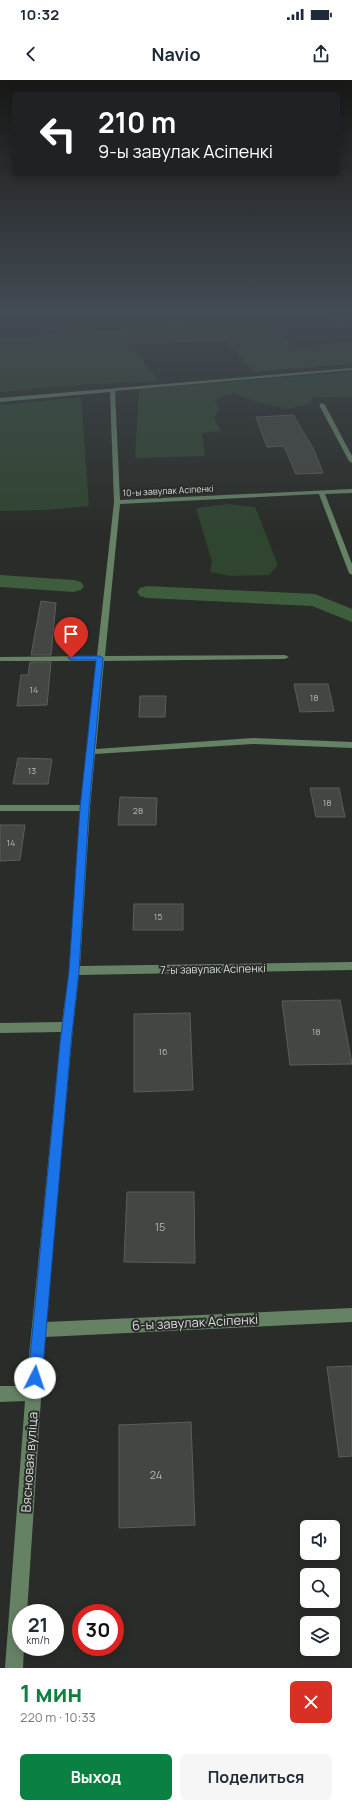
<!DOCTYPE html>
<html lang="ru">
<meta charset="utf-8">
<style>
body{margin:0;font-family:Manrope,sans-serif;background:#f6f6f7;color:#1f2937;height:100vh;display:flex;flex-direction:column;font-size:15px;white-space:nowrap}
*{box-sizing:border-box;margin:0}
p{font-size:13px;color:#747a83}
.icon{flex:none;width:22px;height:22px;fill:none;stroke:currentColor;stroke-width:2;stroke-linecap:round;stroke-linejoin:round}
.map{position:relative;height:1588px;overflow:hidden}
.panel{display:flex;flex-direction:column;background:#fff;flex:1}
.panel>*{flex:none}
.top-card{position:absolute;left:12px;top:12px;width:328px;height:84px;border-radius:6px;box-shadow:0 2px 10px #0003;background:#202124;color:#fff;overflow:hidden}
.controls{position:absolute;left:300px;top:1440px;display:grid;gap:8px}
.controls a{display:grid;place-items:center;width:40px;height:40px;border-radius:6px;background:#fff;box-shadow:0 2px 10px #0003;font-size:20px}
.speed{position:absolute;left:12px;top:1524px;display:flex;gap:8px;font-size:20px;font-weight:700;text-align:center}
.speed>*{display:grid;place-content:center;width:52px;height:52px;border-radius:50%;background:#fff;box-shadow:0 2px 10px #0003;line-height:1}
.speed small{font-size:10px;font-weight:400}
.speed .limit{border:6px solid #d22;background:#fff;color:#111}
.pin{position:absolute;display:grid;place-items:center;width:34px;height:34px;color:#fff;margin:-41px -17px;border-radius:50% 50% 50% 0;rotate:-45deg;box-shadow:0 0 4px #0007}
.pin .icon{rotate:45deg}
.me{position:absolute;width:44px;margin:-22px;rotate:4deg;stroke-linejoin:round;filter:drop-shadow(0 0 3px #0008)}
.turn{display:flex;align-items:center;gap:14px;height:84px;padding:0 20px;font-size:18px}
.turn .icon{width:52px;height:52px;stroke-width:2.5}
.turn b{display:block;font-size:28px;line-height:34px}
.round{display:grid;place-items:center;flex:none;width:42px;height:42px;border-radius:6px;background:#f6f6f7}
.overview{display:flex;align-items:center;justify-content:space-between;height:68px;padding:0 20px}
h1{font-size:24px;font-weight:700;line-height:30px;color:#0b8043}
.action{display:flex;gap:8px;margin-top:auto;padding:8px 20px}
.action a{flex:1;height:46px;border-radius:6px;background:#0b8043;color:#fff;font-size:16px;font-weight:700;line-height:46px;text-align:center}
.action a+a{background:#f6f6f7;color:#1f2937}
.status{display:flex;justify-content:space-between;align-items:center;height:28px;padding:0 20px;background:#fff;direction:ltr}
.status svg{height:11px;fill:currentColor}
header{display:flex;justify-content:space-between;align-items:center;height:52px;padding:0 20px;background:#fff;font-size:18px;font-weight:700}
.map>svg:first-child{display:block}
</style>
<div class="status"><b>10:32</b><svg viewBox="0 0 49 12"><path d="M0 12V9h3v3zM5 12V6h3v6zM10 12V3h3v9zM15 12V0h3v12zM26 1h20v11H26zM47 4h2v5h-2z"/></svg></div>
<header><svg class="icon" aria-label="back" viewBox="0 0 24 24"><path d="M15 5l-7 7 7 7"/></svg>Navio<svg class="icon" aria-label="share" viewBox="0 0 24 24"><path d="M12 15V3M7 8l5-5 5 5M5 13v7h14v-7"/></svg></header>
<div class="map">
<svg width="352" height="1588" viewBox="0 0 352 1588">
<rect width="100%" height="100%" fill="#292c28"/>
<g fill="#304530">
<path d="M 335,232 L 352,232 L 352,250 L 321,240 L 269,244 L 294,267 L 352,262 L 352,284 L 253,292 L 226,261 L 132,265 L 158,301 L 56,306 L 0,312 L 0,259 Z"/>
<path d="M 352,292 L 352,317 L 313,318 L 309,324 L 287,329 L 253,321 L 234,313 L 214,319 L 220,329 L 214,338 L 221,351 L 202,353 L 205,376 L 135,378 L 139,309 Z"/>
<path d="M 81,317 L 89,426 L 46,430 L 0,431 L 0,325 Z"/>
<path d="M 228,424 L 255,427 L 278,485 L 269,495 L 231,496 L 210,492 L 212,482 L 196,428 Z"/>
</g>
<g fill="none" stroke-linecap="round" stroke-linejoin="round">
<g fill="#3e5d3d" fill-rule="evenodd">
<path d="M 0,495 L 74,500 L 81,502 L 84,506 L 81,510 L 74,512 L 0,507 Z"/>
<path d="M 147,506 L 315,514 L 352,529 L 352,542 L 312,526 L 147,518 L 140,516 L 137,512 L 140,508 Z"/>
</g>
</g>
<g fill="#434642" stroke="#5a5e5a">
<path d="M 293,335 L 313,368 L 323,393 L 296,394 L 284,366 L 267,367 L 256,337 Z"/>
<path d="M 41,521 L 56,523 L 51,575 L 31,575 Z"/>
<path d="M 30,582 L 51,582 L 47,625 L 17,626 L 21,595 L 28,595 Z"/>
<path d="M 294,604 L 328,604 L 334,631 L 300,632 Z"/>
<path d="M 140,616 L 166,616 L 165,637 L 139,637 Z"/>
<path d="M 18,678 L 52,679 L 48,704 L 13,704 Z"/>
<path d="M 310,708 L 339,708 L 345,737 L 316,737 Z"/>
<path d="M 120,717 L 157,718 L 156,745 L 118,745 Z"/>
<path d="M 0,745 L 25,745 L 20,780 L 0,781 Z"/>
<path d="M 134,824 L 183,824 L 183,850 L 133,850 Z"/>
<path d="M 340,920 L 352,984 L 290,985 L 282,921 Z"/>
<path d="M 190,933 L 193,1010 L 134,1012 L 134,934 Z"/>
<path d="M 127,1112 L 194,1112 L 195,1183 L 124,1182 Z"/>
<path d="M 352,1286 L 352,1376 L 339,1377 L 327,1287 Z"/>
<path d="M 191,1342 L 195,1445 L 119,1448 L 119,1345 Z"/>
</g>
<g fill="none" stroke-linecap="round" stroke-linejoin="round">
<g fill="#668265" fill-rule="evenodd">
<path d="M 352,288 L 352,290 L 115,311 L 120,420 L 352,409 L 352,413 L 325,414 L 352,484 L 352,495 L 349,493 L 319,414 L 120,424 L 105,576 L 285,575 L 289,577 L 285,579 L 104,581 L 96,669 L 253,658 L 352,662 L 352,668 L 253,664 L 95,674 L 90,728 L 80,886 L 352,882 L 352,890 L 79,895 L 73,947 L 46,1242 L 352,1228 L 352,1242 L 45,1257 L 27,1533 L 21,1533 L 21,1567 L 24,1567 L 23,1588 L 5,1588 L 25,1321 L 0,1322 L 0,1306 L 26,1306 L 61,952 L 0,953 L 0,943 L 62,942 L 69,891 L 80,731 L 0,731 L 0,725 L 81,725 L 97,581 L 0,581 L 0,577 L 97,576 L 114,422 L 110,312 L 0,322 L 0,318 Z"/>
<path d="M 322,323 L 325,325 L 352,376 L 352,383 L 349,381 L 319,325 Z"/>
</g>
</g>
<linearGradient id="sky" x2="0" y2="1"><stop stop-color="#171816"/><stop offset="0.51" stop-color="#434b53"/><stop offset="1" stop-color="#434b53" stop-opacity="0"/></linearGradient>
<rect width="352" height="454" fill="url(#sky)"/>
<path fill="#1a73e8" stroke="#114b97" d="M 100,576 L 103,578 L 89,728 L 79,891 L 71,963 L 42,1298 L 39,1302 L 35,1304 L 30,1302 L 28,1298 L 60,963 L 69,891 L 80,728 L 96,580 L 71,580 L 68,578 L 71,576 Z"/>
<g text-anchor="middle" stroke-width="4" stroke-linejoin="round" paint-order="stroke">
<g font-size="9" fill="#dadcda" stroke="#292c28">
<text transform="translate(168 411) rotate(-3)" y="3">10-ы завулак Асіпенкі</text>
</g>
<g font-size="9" fill="#b4b6b4">
<text x="34" y="613">14</text>
<text x="314" y="621">18</text>
<text x="32" y="694">13</text>
<text x="327" y="726">18</text>
<text x="138" y="734">28</text>
<text x="11" y="766">14</text>
<text x="158" y="840">15</text>
<text x="316" y="955">18</text>
<text x="163" y="975">16</text>
</g>
<g font-size="11" fill="#dadcda" stroke="#292c28">
<text transform="translate(213 889) rotate(-1)" y="4">7-ы завулак Асіпенкі</text>
</g>
<g font-size="11" fill="#b4b6b4">
<text x="160" y="1151">15</text>
<text x="156" y="1399">24</text>
</g>
<g font-size="13" fill="#dadcda" stroke="#292c28">
<text transform="translate(195 1242) rotate(-3)" y="5">6-ы завулак Асіпенкі</text>
<text transform="translate(29 1382) rotate(-86)" y="5">Вясновая вуліца</text>
</g>
</g>
</svg>
<div class="controls">
<a><svg class="icon" aria-label="sound" viewBox="0 0 24 24"><path d="M4 9h4l5-4v14l-5-4H4zM17 9q2 3 0 6"/></svg></a>
<a><svg class="icon" aria-label="search" viewBox="0 0 24 24"><circle cx="10" cy="10" r="6"/><path d="M15 15l6 6"/></svg></a>
<a><svg class="icon" aria-label="layers" viewBox="0 0 24 24"><path d="M12 4l9 5-9 5-9-5zM3 14l9 5 9-5"/></svg></a>
</div>
<div class="speed"><div>21<small>km/h</small></div><div class="limit">30</div></div>
<div class="pin" style="left:71px;top:578px;background:#d93025"><svg class="icon" aria-label="arrive" viewBox="0 0 24 24"><path d="M6 21V4h12l-3 4 3 4H6"/></svg></div>
<svg class="me" style="left:35px;top:1298px" viewBox="-20 -20 40 40"><circle r="19" fill="#fff"/><path d="M0-13L10 11 0 6-10 11z" fill="#1a73e8"/></svg>
<div class="top-card">
<div class="turn"><svg class="icon" aria-label="left" viewBox="0 0 24 24"><path d="M17 20v-9H6M10 6l-5 5 5 5"/></svg><div><b>210 m</b>9-ы завулак Асіпенкі</div></div>
</div>
</div>
<section class="panel">
<div class="overview"><div><h1>1 мин</h1><p>220 m · 10:33</p></div><a class="round" style="background:#d93025;color:#fff"><svg class="icon" aria-label="close" viewBox="0 0 24 24"><path d="M6 6l12 12M18 6L6 18"/></svg></a></div>
<div class="action"><a>Выход</a><a>Поделиться</a></div>
</section>
